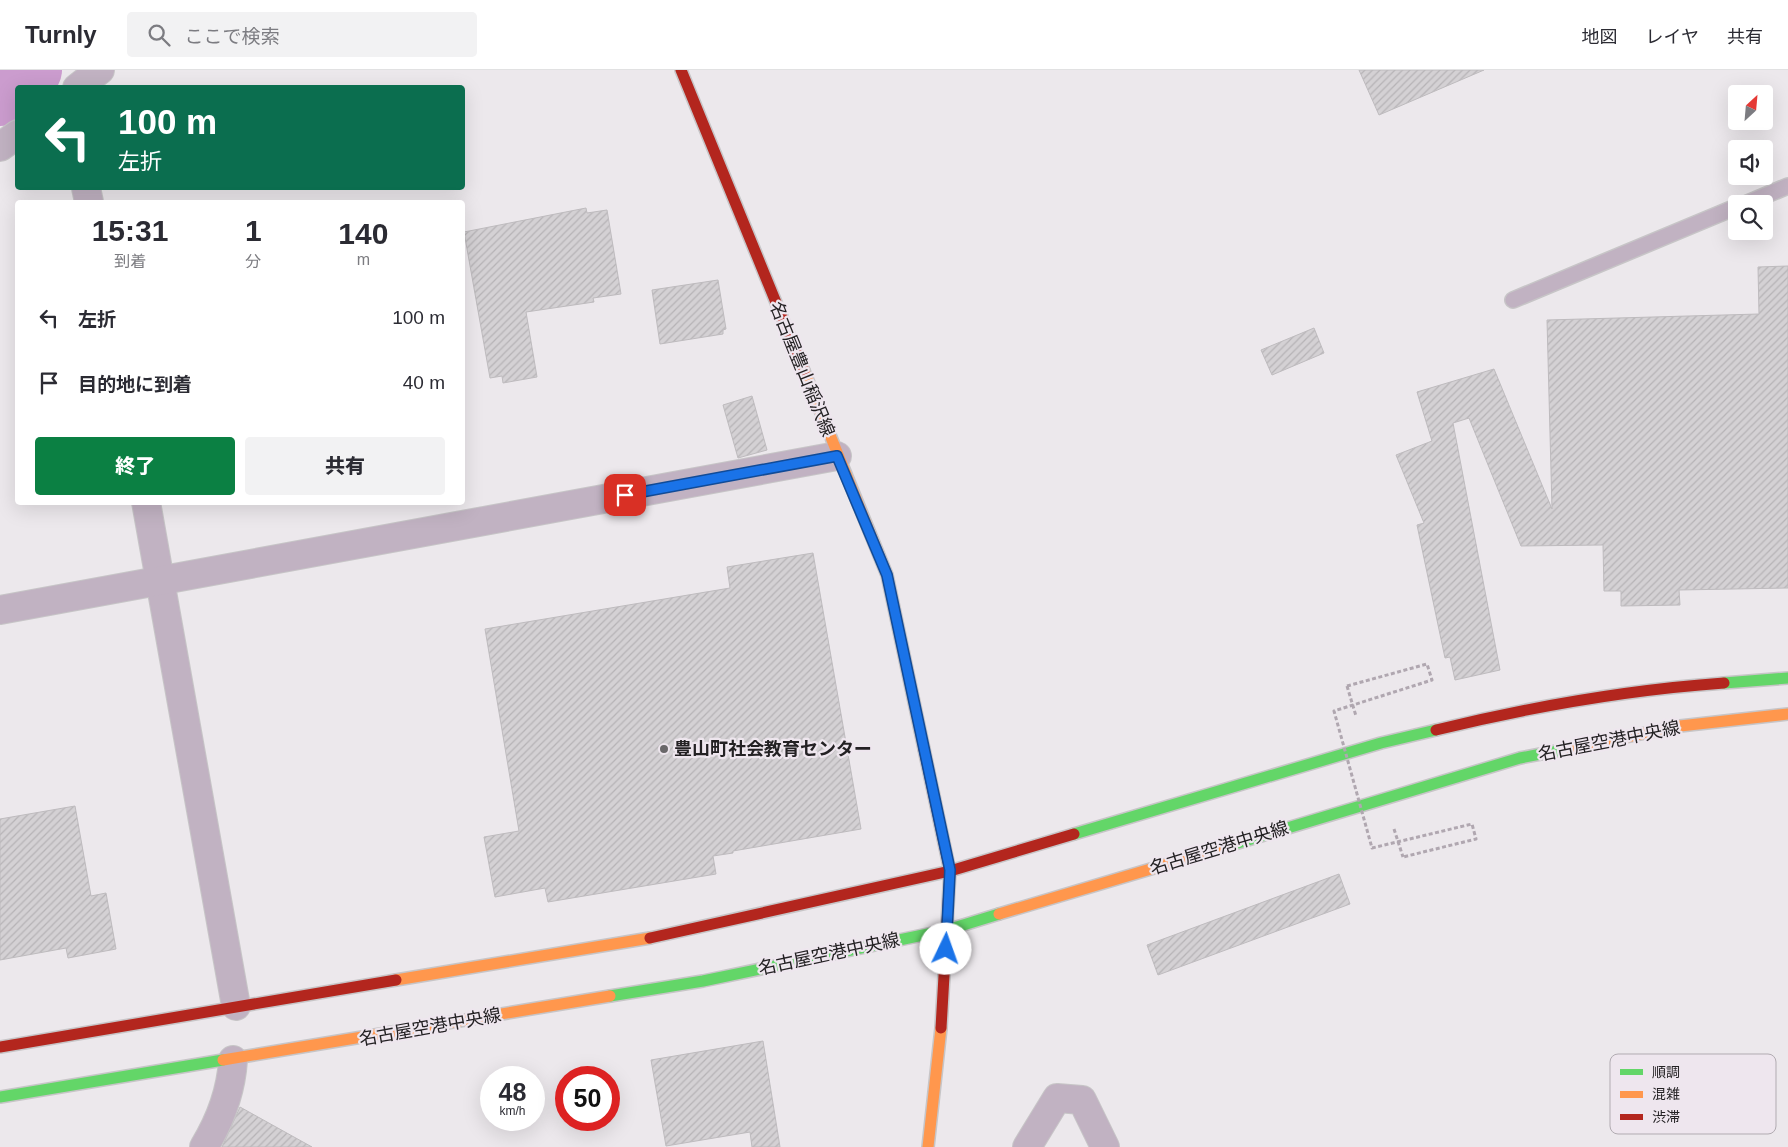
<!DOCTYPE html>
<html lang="ja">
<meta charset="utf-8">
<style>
body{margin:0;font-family:Arial,"Noto Sans JP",sans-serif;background:#f2f2f3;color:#2b2b33;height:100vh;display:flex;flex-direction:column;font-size:19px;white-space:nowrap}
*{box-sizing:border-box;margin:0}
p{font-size:16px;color:#7c7c81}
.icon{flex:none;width:28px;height:28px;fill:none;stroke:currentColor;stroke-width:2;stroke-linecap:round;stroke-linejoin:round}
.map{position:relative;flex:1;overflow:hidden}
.panel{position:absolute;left:15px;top:130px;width:450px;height:305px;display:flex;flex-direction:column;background:#fff;border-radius:5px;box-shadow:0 5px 20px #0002}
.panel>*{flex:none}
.banner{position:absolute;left:15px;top:15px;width:450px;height:105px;border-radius:5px;box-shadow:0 5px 20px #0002;background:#0b6e4f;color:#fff;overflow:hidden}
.needle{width:32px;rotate:26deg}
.buttons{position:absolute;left:1728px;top:15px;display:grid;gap:10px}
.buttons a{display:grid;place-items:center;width:45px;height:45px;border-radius:5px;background:#fff;box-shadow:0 5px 20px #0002;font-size:25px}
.speed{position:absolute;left:480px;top:996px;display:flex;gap:10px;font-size:25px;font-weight:700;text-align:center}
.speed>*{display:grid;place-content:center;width:65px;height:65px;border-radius:50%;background:#fff;box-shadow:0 5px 20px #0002;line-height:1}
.speed small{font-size:12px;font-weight:400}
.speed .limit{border:8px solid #d22;background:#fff;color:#111}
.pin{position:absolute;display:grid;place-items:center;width:42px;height:42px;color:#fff;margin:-21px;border-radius:10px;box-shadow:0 2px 8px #0006}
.me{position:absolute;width:55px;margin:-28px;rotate:3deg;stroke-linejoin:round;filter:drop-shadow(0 0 4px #0008)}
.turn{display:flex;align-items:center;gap:18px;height:105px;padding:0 20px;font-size:22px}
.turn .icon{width:65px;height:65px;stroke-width:2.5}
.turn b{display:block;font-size:35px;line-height:42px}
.eta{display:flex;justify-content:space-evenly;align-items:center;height:85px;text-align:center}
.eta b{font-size:30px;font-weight:800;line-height:35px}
.primary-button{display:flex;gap:10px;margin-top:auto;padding:10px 20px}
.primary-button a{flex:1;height:58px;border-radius:5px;background:#0b8043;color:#fff;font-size:20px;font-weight:800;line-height:58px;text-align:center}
.primary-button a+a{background:#f2f2f3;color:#2b2b33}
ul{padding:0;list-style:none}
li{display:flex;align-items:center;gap:15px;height:65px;padding:0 20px}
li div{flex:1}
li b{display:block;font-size:19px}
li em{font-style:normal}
header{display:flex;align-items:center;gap:30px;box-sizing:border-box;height:70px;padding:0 25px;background:#fff;border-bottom:1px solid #e1e1e2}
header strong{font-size:24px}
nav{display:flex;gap:28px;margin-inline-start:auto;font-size:18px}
.search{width:350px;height:45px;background:#f2f2f3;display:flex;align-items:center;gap:12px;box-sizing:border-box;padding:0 18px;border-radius:5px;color:#7c7c81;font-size:19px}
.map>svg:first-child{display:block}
</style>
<header>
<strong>Turnly</strong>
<div class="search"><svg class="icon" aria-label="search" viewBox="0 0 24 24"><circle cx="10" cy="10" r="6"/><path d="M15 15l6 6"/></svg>ここで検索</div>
<nav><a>地図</a><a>レイヤ</a><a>共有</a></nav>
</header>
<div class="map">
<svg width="1788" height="1077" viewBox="0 0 1788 1077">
<defs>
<pattern id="building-hatch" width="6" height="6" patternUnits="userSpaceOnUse" patternTransform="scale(1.25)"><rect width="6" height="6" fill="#d4d1d4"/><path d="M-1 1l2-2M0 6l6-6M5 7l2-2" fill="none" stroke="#b6b3b6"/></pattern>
</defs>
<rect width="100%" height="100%" fill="#ece8ec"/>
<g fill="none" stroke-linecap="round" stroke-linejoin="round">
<path stroke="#cb9cce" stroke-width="62" d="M 0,25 L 31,0"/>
</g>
<g fill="url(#building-hatch)" stroke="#bebbbe">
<path d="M 1359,0 L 1484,0 L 1379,45 Z"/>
<path d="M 586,138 L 587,143 L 607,140 L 621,224 L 593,228 L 594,232 L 526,242 L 537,307 L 503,313 L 502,306 L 490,308 L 464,162 Z"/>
<path d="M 1788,196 L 1788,518 L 1679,520 L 1680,535 L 1621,536 L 1621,521 L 1604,521 L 1603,475 L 1521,476 L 1469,348 L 1453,353 L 1500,600 L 1455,610 L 1450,587 L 1445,588 L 1417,455 L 1424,453 L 1396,385 L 1432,371 L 1417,322 L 1494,299 L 1552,439 L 1547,250 L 1759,244 L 1758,197 Z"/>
<path d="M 718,210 L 726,259 L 723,260 L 723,264 L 660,274 L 652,220 Z"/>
<path d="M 1314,258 L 1324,283 L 1272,305 L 1261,280 Z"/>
<path d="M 752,326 L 767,380 L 738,388 L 723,335 Z"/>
<path d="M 813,483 L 861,759 L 733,781 L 733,783 L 713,786 L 716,804 L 548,832 L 545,818 L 495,827 L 484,767 L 519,761 L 485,559 L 730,518 L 727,497 Z"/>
<path d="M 75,736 L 91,826 L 106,823 L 116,879 L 68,888 L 66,878 L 0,890 L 0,749 Z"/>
<path d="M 1339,804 L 1350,834 L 1158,905 L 1147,875 Z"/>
<path d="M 763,971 L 780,1077 L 752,1077 L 750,1062 L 666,1076 L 651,990 Z"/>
<path d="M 240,1037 L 312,1077 L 222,1077 Z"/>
</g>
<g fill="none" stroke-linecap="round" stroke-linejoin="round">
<g stroke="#c7c5c7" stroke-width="18">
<g id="lane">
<path d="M 1745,134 L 1788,116"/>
<path d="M 1513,230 L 1736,137"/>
</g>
</g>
<g stroke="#c7c5c7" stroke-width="30">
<g id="street">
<path d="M 77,18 L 100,0"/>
<path d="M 0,77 L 18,64"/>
<path d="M 86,118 L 89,132"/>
<path d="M 146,432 L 236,936"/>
<path d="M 0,540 L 837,386"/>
<path d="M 204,1077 C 221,1049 231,1022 233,990"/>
<path d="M 1027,1077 L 1057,1028 L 1082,1030 L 1105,1077"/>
</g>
</g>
<g stroke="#c7c5c7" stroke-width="14">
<g id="fast">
<path d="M 1724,613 L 1788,608"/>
<path d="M 1074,764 L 1381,673 L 1436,660"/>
<path d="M 1218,779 L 1520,688 L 1567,679"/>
<path d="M 610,926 L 703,911 L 947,860 L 999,844"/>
<path d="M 0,1027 L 223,990"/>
</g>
</g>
<g stroke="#c7c5c7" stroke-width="14">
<g id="slow">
<path d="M 804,301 L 887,505 L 924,679"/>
<path d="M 1567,679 L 1680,656 L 1788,644"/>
<path d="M 999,844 L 1218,779"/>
<path d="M 396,910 L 650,868"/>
<path d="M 223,990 L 610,926"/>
<path d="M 928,1077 L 941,958"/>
</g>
</g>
<g stroke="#c7c5c7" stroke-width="14">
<g id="jam">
<path d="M 681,0 L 804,301"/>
<path d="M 1436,660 C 1530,637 1626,620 1724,613"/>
<path d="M 924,679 L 950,801 L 941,958"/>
<path d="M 650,868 L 950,801 L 1074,764"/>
<path d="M 0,977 L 396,910"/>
</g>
</g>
<g stroke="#b0a7b0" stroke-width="3" stroke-dasharray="4 2.5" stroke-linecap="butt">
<path d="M 1347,616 L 1356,646"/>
<path d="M 1394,759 L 1403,787"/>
</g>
<use href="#lane" stroke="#c1b2c2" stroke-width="15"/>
<use href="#street" stroke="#c1b2c2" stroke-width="28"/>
<use href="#fast" stroke="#63d668" stroke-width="11"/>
<use href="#slow" stroke="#ff974d" stroke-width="11"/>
<use href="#jam" stroke="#b3261e" stroke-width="11"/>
<path stroke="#b0a7b0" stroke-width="3" stroke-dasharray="4 2.5" stroke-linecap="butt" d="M 1347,616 L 1427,594 L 1432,610 L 1334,641 L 1372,778 L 1472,754 L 1476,769 L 1403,787"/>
</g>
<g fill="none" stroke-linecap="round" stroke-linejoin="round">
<g stroke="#114b97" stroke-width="12">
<path id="route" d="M 625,425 L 837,386 L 887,505 L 950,800 L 946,879"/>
</g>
<use href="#route" stroke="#1a73e8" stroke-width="9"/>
</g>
<circle fill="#696769" stroke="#eee6ee" stroke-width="2" cx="664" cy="679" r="5"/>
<g text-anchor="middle" stroke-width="4.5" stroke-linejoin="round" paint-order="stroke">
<g font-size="18" fill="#232123" stroke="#eee6ee">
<text transform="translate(802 299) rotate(68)" y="6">名古屋豊山稲沢線</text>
<text transform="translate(1609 671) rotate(-11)" y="6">名古屋空港中央線</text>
<text transform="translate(1219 778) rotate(-17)" y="6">名古屋空港中央線</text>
<text transform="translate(829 884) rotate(-12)" y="6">名古屋空港中央線</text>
<text transform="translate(430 957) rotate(-10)" y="6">名古屋空港中央線</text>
</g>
<g font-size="18" font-weight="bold" fill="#232123" stroke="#eee6ee" text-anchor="start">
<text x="674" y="685">豊山町社会教育センター</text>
</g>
</g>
<rect x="1610" y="984" width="166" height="80" rx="8" fill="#eee6ee" stroke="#b1abb1" stroke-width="1"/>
<rect x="1620" y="999" width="23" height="6" fill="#63d668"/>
<rect x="1620" y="1021" width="23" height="7" fill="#ff974d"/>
<rect x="1620" y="1044" width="23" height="6" fill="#b3261e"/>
<g font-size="14" fill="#232123">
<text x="1652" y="1007">順調</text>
<text x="1652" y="1029">混雑</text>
<text x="1652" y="1052">渋滞</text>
</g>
</svg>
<div class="buttons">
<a><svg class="needle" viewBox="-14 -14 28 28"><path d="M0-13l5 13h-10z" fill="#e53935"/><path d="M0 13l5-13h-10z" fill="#7c7c81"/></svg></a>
<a><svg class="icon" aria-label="sound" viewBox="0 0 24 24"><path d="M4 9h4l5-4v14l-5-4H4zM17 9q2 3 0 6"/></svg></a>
<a><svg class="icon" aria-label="search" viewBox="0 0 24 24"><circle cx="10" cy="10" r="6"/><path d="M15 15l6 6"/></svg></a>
</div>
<div class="speed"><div>48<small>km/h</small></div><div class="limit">50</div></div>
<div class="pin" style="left:625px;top:425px;background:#d93025"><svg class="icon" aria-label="arrive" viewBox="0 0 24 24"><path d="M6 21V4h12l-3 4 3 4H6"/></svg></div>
<svg class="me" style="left:946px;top:879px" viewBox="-20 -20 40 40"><circle r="19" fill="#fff"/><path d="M0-13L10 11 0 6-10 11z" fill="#1a73e8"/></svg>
<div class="banner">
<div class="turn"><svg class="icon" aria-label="left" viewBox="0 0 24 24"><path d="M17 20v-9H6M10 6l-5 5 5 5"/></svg><div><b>100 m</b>左折</div></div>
</div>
<section class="panel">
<div class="eta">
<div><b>15:31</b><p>到着</p></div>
<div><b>1</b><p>分</p></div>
<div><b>140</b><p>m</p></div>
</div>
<ul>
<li><svg class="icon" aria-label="left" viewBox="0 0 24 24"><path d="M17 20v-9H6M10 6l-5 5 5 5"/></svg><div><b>左折</b></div><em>100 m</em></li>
<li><svg class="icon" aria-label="arrive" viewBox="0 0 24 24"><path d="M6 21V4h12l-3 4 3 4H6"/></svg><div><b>目的地に到着</b></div><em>40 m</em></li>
</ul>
<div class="primary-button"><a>終了</a><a>共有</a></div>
</section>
</div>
